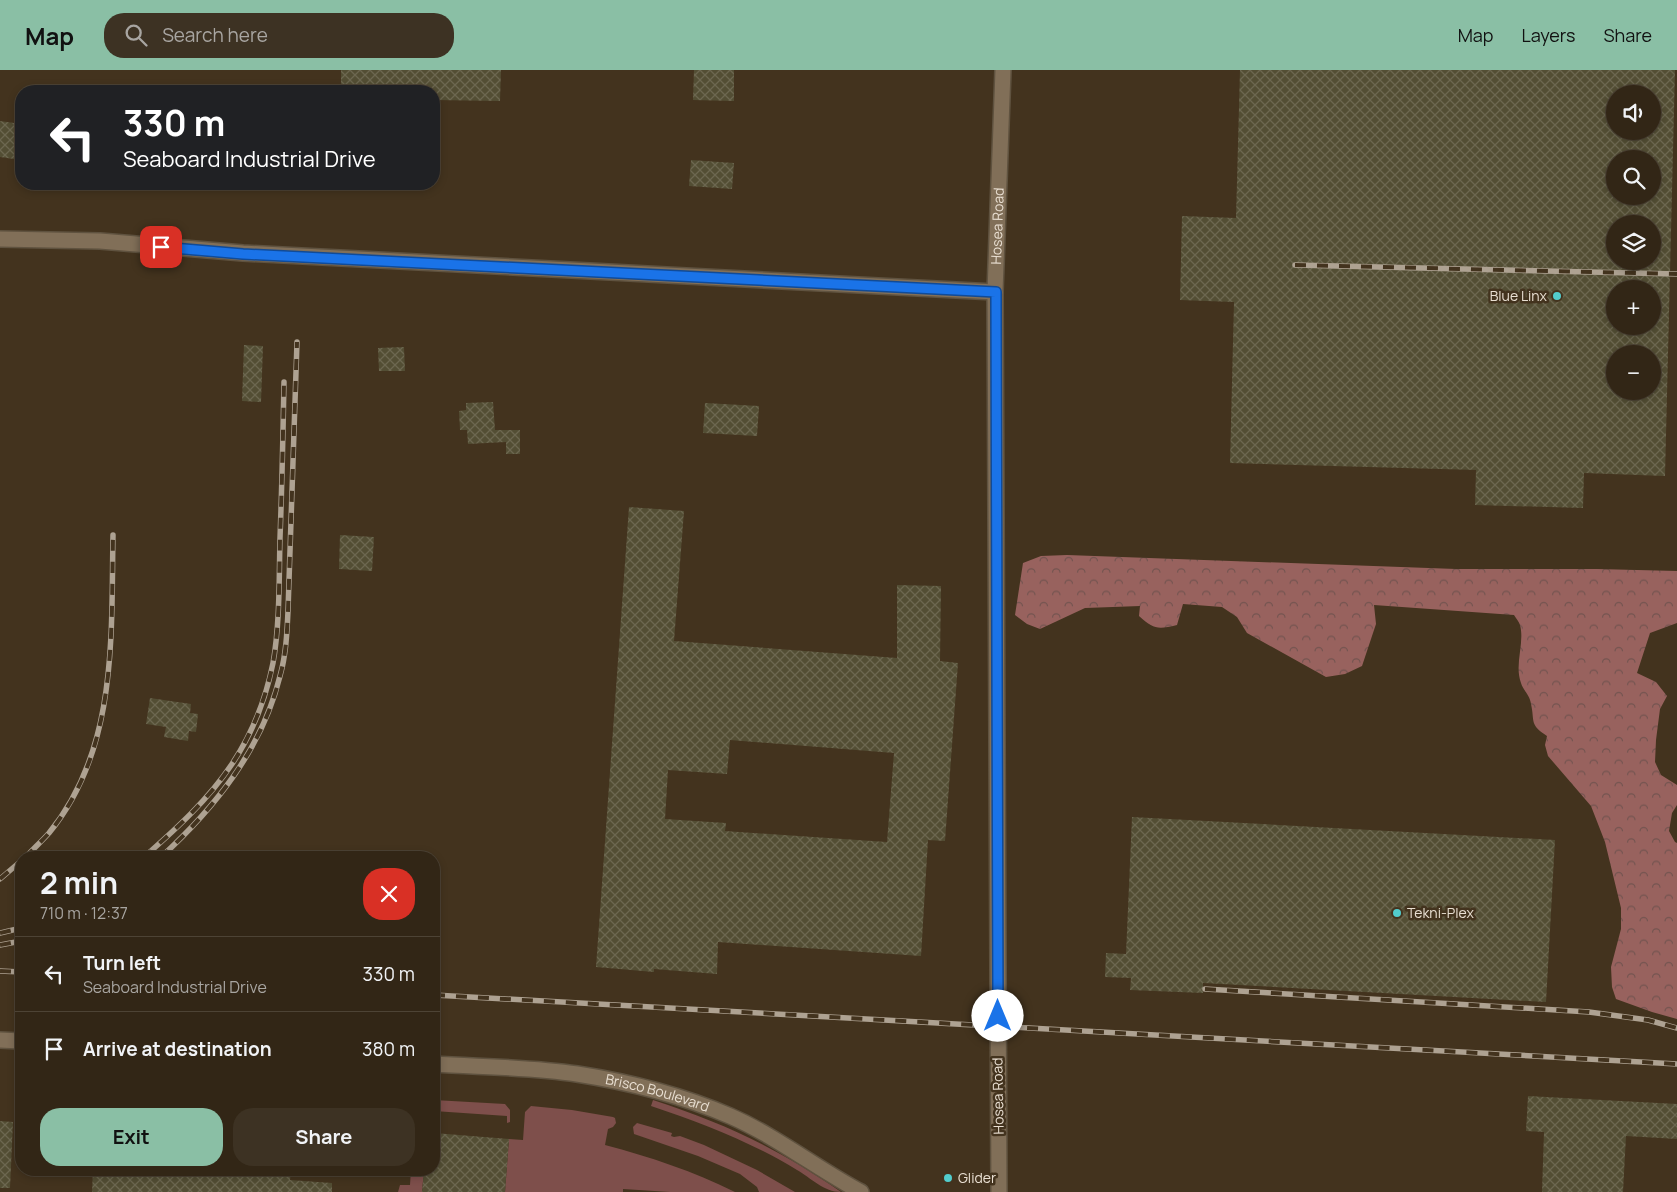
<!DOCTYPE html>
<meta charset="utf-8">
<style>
body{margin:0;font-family:Manrope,sans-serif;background:#3d3223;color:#f1f3f6;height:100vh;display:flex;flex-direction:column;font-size:19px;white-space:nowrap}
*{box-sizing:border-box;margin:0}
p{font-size:16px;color:#a8a5a1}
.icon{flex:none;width:28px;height:28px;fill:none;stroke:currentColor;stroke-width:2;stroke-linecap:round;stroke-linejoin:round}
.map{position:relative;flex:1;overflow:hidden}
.side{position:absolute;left:15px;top:781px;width:425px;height:325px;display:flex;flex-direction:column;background:#322616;border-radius:20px;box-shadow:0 2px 8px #0003,0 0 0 1px #4d4335}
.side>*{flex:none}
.top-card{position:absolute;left:15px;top:15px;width:425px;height:105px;border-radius:20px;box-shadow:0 2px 8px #0003,0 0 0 1px #4d4335;background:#202124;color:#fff;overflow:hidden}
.fabs{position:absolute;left:1606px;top:15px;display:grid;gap:10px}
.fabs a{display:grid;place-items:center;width:55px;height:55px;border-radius:50%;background:#322616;box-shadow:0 2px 8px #0003,0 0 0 1px #4d4335;font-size:25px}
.pin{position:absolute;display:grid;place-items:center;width:42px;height:42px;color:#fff;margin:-21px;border-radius:10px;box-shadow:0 2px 8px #0006}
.me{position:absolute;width:55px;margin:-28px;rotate:0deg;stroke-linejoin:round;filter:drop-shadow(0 0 4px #0008)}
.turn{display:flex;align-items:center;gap:18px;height:105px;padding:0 25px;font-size:22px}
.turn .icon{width:65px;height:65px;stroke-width:2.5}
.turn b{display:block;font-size:35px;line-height:42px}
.round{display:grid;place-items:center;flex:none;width:52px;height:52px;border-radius:20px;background:#3d3223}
.head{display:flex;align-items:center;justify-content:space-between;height:85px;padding:0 25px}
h1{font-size:30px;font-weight:700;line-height:38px}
.primary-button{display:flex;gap:10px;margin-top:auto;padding:10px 25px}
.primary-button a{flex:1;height:58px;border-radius:20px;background:#8abfa5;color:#111;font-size:20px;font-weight:700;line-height:58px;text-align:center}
.primary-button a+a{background:#3d3223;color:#f1f3f6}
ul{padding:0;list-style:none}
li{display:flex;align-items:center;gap:15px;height:75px;padding:0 25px;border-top:1px solid #4d4335}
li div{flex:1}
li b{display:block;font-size:19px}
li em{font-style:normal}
header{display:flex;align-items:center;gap:30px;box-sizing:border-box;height:70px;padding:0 25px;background:#8abfa5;color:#111}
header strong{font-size:24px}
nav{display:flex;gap:28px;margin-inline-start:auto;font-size:18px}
.search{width:350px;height:45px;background:#3d3223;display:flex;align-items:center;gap:12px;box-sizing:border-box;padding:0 18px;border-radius:20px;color:#a8a5a1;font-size:19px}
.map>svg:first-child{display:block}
</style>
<header>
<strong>Map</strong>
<div class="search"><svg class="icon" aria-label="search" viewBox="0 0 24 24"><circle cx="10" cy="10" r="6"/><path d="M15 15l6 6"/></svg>Search here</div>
<nav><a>Map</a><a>Layers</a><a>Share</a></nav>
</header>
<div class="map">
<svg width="1677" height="1122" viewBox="0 0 1677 1122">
<defs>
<pattern id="forest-crowns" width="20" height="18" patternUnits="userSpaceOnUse" patternTransform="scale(1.25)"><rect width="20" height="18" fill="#98625e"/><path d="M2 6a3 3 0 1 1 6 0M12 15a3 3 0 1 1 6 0" fill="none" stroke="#735450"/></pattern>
<pattern id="building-cross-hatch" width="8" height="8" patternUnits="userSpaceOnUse" patternTransform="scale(1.25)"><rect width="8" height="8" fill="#534e34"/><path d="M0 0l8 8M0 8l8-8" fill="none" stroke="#6c6750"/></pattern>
</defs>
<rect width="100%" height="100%" fill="#43331e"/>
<g fill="#7e4f4b">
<path d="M 434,1030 L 505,1034 L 510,1040 L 510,1052 L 507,1053 L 507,1046 L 434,1041 Z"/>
<path d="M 653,1030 C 724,1053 779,1079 841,1122 C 824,1122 811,1108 797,1100 C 751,1072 702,1053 651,1036 Z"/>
<path d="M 531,1036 L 572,1040 L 613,1047 L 615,1048 L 616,1053 L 613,1057 L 608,1059 L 605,1075 C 650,1087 693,1101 735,1122 L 670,1122 L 623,1119 L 623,1122 L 505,1122 L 509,1069 L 523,1070 L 525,1042 Z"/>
<path d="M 637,1053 L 672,1063 L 671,1066 L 674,1067 L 680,1066 L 704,1075 L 757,1100 L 795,1122 L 759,1122 L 757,1117 L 740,1104 L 698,1086 L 634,1064 L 633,1057 Z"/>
<path d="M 411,1100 L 424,1100 L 422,1122 L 398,1122 L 400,1115 L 410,1115 Z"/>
</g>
<path fill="url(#forest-crowns)" d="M 1067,485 L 1456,499 L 1597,499 L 1677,501 L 1677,553 L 1650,563 L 1637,603 L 1656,612 L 1667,626 L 1660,639 L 1656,670 L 1655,692 L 1661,705 L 1677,715 L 1677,735 L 1672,743 L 1669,761 L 1675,772 L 1677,773 L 1677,949 L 1652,942 L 1616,929 L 1612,917 L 1611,897 L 1621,859 L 1621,838 L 1605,772 L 1591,736 L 1548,686 L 1545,675 L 1547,666 C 1529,654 1535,652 1531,634 C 1530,625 1523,620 1521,613 C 1514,594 1525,573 1520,555 C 1519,552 1516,548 1514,545 L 1374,535 L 1376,554 L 1362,596 L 1345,604 L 1326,607 L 1247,563 L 1237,547 L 1222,537 L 1183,534 L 1177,555 C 1157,560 1154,559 1139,546 L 1140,536 L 1085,538 L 1040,559 L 1027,554 L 1015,545 L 1023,493 L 1041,486 Z"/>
<g fill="url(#building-cross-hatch)" fill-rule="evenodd">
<path d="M 341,0 L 501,0 L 500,31 L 434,30 L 434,21 L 341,21 Z"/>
<path d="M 694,0 L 734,0 L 734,31 L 693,30 Z"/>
<path d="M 1240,0 L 1675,0 L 1665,406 L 1584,403 L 1583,438 L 1475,435 L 1476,400 L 1230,393 L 1234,232 L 1180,230 L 1182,146 L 1236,148 ZM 1615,24 L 1652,24 L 1652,61 L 1615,61 ZM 1615,89 L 1652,89 L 1652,126 L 1615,126 ZM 1615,154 L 1652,154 L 1652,191 L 1615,191 ZM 1615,219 L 1652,219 L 1652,256 L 1615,256 ZM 1615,284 L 1652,284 L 1652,321 L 1615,321 Z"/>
<path d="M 0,51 L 21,54 L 21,90 L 0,87 Z"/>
<path d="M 691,90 L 734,93 L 732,119 L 689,116 Z"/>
<path d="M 244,275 L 263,276 L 261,332 L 242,331 Z"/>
<path d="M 404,277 L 405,301 L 379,301 L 378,278 Z"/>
<path d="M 493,332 L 495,360 L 520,360 L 520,384 L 506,384 L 506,372 L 468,374 L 467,360 L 460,360 L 459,341 L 466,340 L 466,333 Z"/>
<path d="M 705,333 L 759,336 L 757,366 L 703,363 Z"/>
<path d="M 629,437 L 684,441 L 674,571 L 897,588 L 897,515 L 941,516 L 940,591 L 958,593 L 945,771 L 928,770 L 921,886 L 718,872 L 717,904 L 654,899 L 654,902 L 596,897 ZM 730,670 L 894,683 L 887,772 L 725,761 L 726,753 L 665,749 L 668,700 L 727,704 Z"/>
<path d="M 340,465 L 374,467 L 372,501 L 339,499 Z"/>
<path d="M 150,628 L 191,634 L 190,643 L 198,644 L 196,662 L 189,661 L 188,671 L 164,667 L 166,657 L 146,654 Z"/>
<path d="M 1132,747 L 1555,770 L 1546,932 L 1203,913 L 1203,923 L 1130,920 L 1131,908 L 1105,907 L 1106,883 L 1126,884 Z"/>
<path d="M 1528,1026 L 1677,1034 L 1677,1069 L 1626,1066 L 1623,1122 L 1542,1122 L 1544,1062 L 1526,1061 Z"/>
<path d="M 0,1051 L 13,1052 L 10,1118 L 0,1118 Z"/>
<path d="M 434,1063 L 509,1069 L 505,1122 L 422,1122 L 424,1100 L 434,1100 Z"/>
<path d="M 93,1100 L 291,1100 L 290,1110 L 332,1113 L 332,1122 L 92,1122 Z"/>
</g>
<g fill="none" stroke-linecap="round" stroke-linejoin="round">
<g stroke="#5f523f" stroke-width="18">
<g id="minor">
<path d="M 0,169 L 100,171 L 243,183 L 995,222"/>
<path d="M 0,970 L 21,971"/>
<path id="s1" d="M 434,994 C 481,997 530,997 577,1004 C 629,1012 681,1025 730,1046 C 776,1066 816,1098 861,1122"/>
<path id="s2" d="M 999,1122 L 995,222 L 1003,0"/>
</g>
</g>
<use href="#minor" stroke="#816f58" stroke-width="15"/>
<g stroke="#aea292" stroke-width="5.5">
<g id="rail">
<path d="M 1295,195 L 1677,204"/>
<path d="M 25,788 C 33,779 41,772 49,763 C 118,679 111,566 113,465"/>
<path d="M 143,788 C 176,759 208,730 232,694 C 252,664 266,628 273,593 C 280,554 279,507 280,468 C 282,416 283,364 284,312"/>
<path d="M 160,788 C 215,738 262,679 280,606 C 286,585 287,563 288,541 L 297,272"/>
<path d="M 0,809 L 21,791"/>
<path d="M 0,863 L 21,858"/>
<path d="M 0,875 L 21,871"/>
<path d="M 0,901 L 21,902"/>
<path d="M 1205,919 L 1589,942 L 1648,950 L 1677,958"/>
<path d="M 434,925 L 1677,994"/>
</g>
</g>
<use href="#rail" stroke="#43331e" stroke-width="4" stroke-dasharray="11" stroke-linecap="butt"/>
</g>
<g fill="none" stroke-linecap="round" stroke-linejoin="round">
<g stroke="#114b97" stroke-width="12">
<path id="route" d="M 161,177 L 243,184 L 996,222 L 998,946"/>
</g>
<use href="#route" stroke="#1a73e8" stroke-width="9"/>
</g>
<g fill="#52cdcd" stroke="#43331e" stroke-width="2">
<circle cx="1557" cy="226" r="5"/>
<circle cx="1397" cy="843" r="5"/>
<circle cx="948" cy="1108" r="5"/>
</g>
<g text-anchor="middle" stroke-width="5" stroke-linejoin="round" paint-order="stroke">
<g font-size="14" fill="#e9dfd2" stroke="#43331e">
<text dy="5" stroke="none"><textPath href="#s2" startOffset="966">Hosea Road</textPath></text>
<text dy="5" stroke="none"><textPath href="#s1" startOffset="226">Brisco Boulevard</textPath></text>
<text transform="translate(998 1026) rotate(-91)" y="5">Hosea Road</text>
</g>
<g font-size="14" fill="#e9dfd2" stroke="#43331e" text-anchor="start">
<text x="1547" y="231" text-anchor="end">Blue Linx</text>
<text x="1407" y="848">Tekni-Plex</text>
<text x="958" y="1113">Glider</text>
</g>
</g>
</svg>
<div class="fabs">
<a><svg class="icon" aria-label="sound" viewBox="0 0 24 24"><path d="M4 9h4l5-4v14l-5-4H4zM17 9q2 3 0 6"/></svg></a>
<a><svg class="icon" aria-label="search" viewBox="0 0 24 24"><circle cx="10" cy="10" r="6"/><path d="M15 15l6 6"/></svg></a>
<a><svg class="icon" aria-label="layers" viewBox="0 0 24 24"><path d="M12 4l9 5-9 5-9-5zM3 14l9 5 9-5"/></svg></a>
<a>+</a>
<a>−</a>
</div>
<div class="pin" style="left:161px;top:177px;background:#d93025"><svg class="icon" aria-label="arrive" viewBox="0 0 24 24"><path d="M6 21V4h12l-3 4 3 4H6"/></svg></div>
<svg class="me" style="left:998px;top:946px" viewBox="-20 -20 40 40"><circle r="19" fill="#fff"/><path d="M0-13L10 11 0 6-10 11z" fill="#1a73e8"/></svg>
<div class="top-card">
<div class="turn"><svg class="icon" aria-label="left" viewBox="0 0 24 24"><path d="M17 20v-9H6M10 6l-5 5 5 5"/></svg><div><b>330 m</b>Seaboard Industrial Drive</div></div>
</div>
<section class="side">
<div class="head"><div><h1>2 min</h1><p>710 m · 12:37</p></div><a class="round" style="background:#d93025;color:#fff"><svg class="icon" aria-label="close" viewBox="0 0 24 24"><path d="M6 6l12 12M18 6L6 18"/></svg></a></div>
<ul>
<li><svg class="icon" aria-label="left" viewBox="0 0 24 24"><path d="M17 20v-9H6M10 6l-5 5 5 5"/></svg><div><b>Turn left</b><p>Seaboard Industrial Drive</p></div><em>330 m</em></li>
<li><svg class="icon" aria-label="arrive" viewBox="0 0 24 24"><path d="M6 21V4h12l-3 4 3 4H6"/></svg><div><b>Arrive at destination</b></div><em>380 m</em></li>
</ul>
<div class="primary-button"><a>Exit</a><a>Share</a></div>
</section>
</div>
